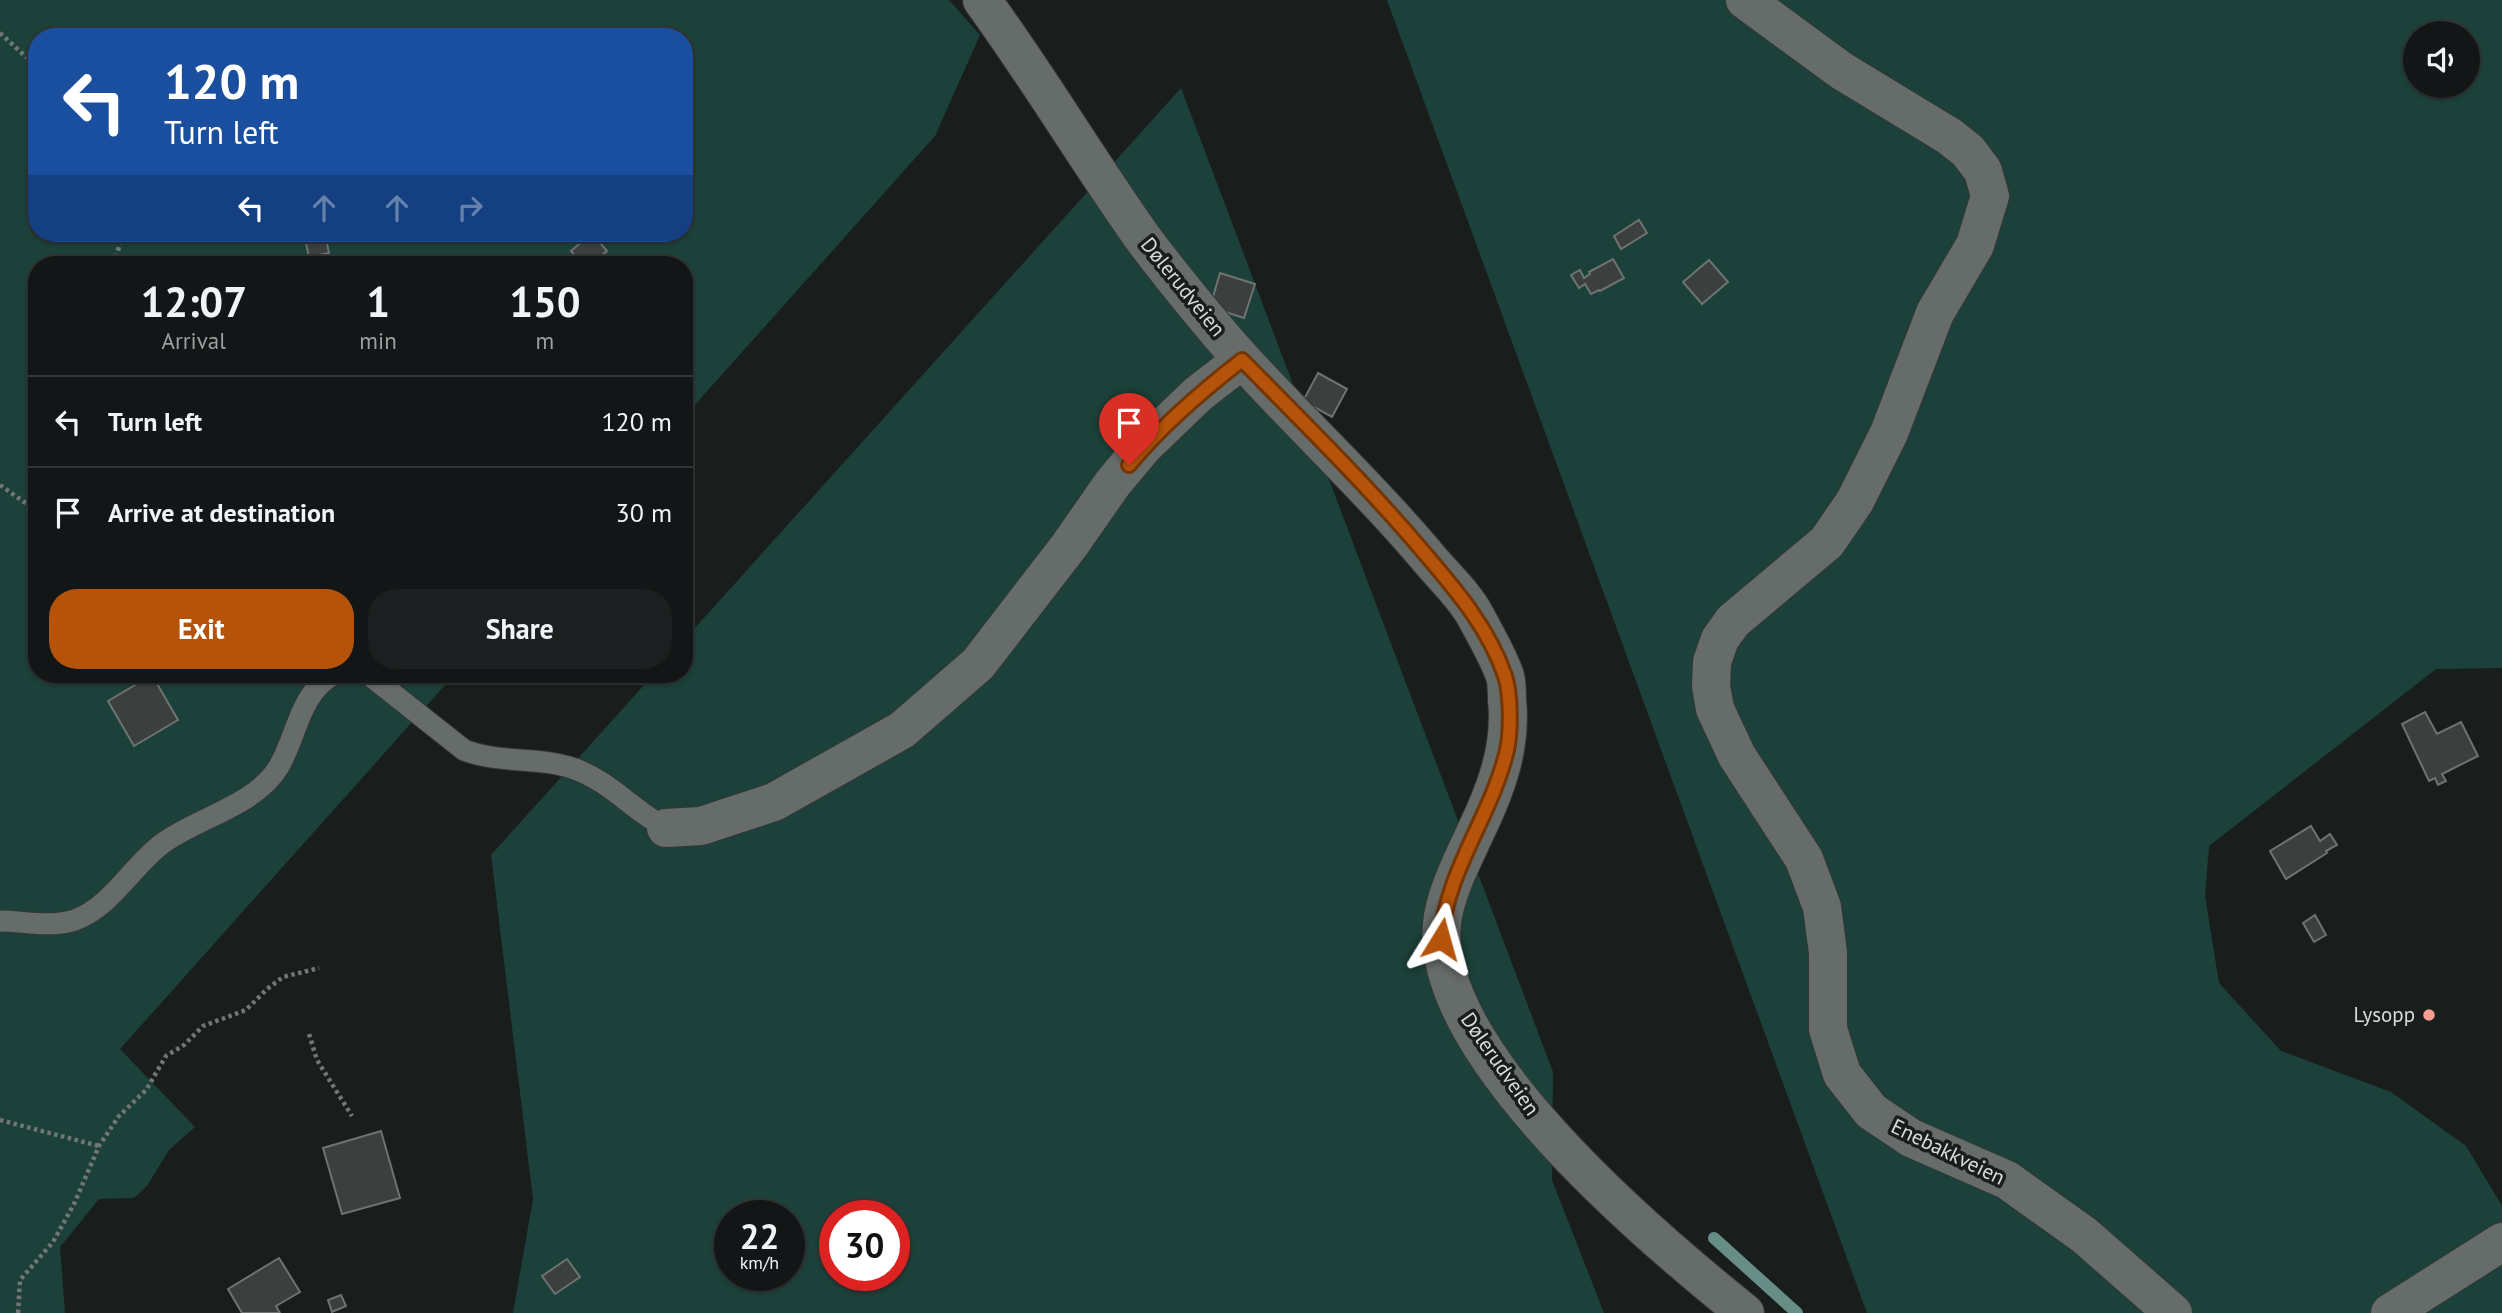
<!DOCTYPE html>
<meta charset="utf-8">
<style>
body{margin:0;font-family:"PT Sans",sans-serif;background:#1c1f1f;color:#f1f3f6;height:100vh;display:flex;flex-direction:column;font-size:26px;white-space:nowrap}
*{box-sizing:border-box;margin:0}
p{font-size:23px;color:#9d9fa1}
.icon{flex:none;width:38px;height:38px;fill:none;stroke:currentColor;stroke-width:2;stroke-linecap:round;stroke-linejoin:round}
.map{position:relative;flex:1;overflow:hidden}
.side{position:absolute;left:28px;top:256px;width:665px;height:427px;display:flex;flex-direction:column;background:#131616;border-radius:28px;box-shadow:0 2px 5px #0004,0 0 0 2px #323535}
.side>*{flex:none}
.guide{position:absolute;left:28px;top:28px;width:665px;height:214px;border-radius:28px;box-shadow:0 2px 5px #0004,0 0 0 2px #323535;background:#1a4fa0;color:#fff;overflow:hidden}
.buttons{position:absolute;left:2403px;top:21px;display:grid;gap:14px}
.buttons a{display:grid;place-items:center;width:77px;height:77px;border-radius:50%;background:#131616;box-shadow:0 2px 5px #0004,0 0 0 2px #323535;font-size:35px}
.speed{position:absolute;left:714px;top:1200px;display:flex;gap:14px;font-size:35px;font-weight:700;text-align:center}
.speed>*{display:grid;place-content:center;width:91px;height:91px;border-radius:50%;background:#131616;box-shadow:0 2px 5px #0004,0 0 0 2px #323535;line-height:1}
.speed small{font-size:18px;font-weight:400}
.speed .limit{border:10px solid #d22;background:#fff;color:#111}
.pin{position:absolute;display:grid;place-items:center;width:60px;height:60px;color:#fff;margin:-72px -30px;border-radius:50% 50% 50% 0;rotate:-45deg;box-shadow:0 0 7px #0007}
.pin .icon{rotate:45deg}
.me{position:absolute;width:77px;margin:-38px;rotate:8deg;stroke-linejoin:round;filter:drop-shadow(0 0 5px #0008)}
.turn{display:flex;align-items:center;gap:24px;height:147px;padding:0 21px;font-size:32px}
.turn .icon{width:91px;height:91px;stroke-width:2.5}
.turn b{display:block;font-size:49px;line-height:60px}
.lanes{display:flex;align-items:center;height:66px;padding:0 21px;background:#0003;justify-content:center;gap:35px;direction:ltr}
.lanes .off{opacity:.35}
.eta{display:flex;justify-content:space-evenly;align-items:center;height:119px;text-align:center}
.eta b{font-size:42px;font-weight:700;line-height:49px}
.button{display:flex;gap:14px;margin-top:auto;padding:14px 21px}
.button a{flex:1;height:80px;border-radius:28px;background:#b45309;color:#fff;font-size:28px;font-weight:700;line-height:80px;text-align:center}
.button a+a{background:#1c1f1f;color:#f1f3f6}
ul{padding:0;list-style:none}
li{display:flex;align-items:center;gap:21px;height:91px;padding:0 21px;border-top:2px solid #323535}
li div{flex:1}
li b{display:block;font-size:26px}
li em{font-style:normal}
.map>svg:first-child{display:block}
</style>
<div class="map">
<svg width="2502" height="1313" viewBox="0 0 2502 1313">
<rect width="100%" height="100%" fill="#191e1d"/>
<g fill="#1c413a" fill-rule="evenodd">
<path d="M 0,0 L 949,0 L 980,35 L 935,136 L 684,417 L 684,264 L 37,264 L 37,674 L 455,674 L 120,1049 L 195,1127 L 169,1150 L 147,1186 L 134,1198 L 99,1199 L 60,1247 L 65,1313 L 0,1313 ZM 37,37 L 684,37 L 684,233 L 37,233 Z"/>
<path d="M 1387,0 L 2502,0 L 2502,668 L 2436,669 L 2209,846 L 2205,896 L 2219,983 L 2281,1051 L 2391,1092 L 2466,1146 L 2502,1206 L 2502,1313 L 1867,1313 ZM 2415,33 L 2468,33 L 2468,86 L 2415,86 Z"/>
<path d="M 1181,88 L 1553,1072 L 1552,1180 L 1604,1313 L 513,1313 L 533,1199 L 491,855 L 654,674 L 684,674 L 684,640 ZM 730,1216 L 789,1216 L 789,1276 L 730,1276 ZM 835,1216 L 894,1216 L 894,1276 L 835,1276 Z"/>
</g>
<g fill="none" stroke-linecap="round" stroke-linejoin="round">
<path stroke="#678e86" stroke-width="12" d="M 1714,1238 L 1797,1313"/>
</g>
<g fill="#3b403f" stroke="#6e7372" stroke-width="2">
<path d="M 1639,220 L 1647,233 L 1621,249 L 1614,236 Z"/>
<path d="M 311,233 L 325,233 L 329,253 L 309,257 L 304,234 Z"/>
<path d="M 592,233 L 607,251 L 591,264 L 582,264 L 571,251 Z"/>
<path d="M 1613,259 L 1624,278 L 1600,291 L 1599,290 L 1591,294 L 1585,284 L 1579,288 L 1571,275 L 1580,270 L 1584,278 L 1590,274 L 1589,272 Z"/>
<path d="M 1709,260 L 1728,282 L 1702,304 L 1683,282 Z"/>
<path d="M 1220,273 L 1255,284 L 1244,318 L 1210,307 Z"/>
<path d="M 1318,373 L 1347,389 L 1332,417 L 1303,401 Z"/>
<path d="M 152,675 L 178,720 L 134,746 L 108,701 Z"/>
<path d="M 2425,712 L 2437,734 L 2461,722 L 2478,756 L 2442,774 L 2446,781 L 2438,785 L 2435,778 L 2429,781 L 2402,724 Z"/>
<path d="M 2311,826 L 2320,841 L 2330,834 L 2337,845 L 2326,851 L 2327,853 L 2286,879 L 2270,851 Z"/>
<path d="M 2315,915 L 2326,935 L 2314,942 L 2303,923 Z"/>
<path d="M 381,1131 L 400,1198 L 342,1214 L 323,1148 Z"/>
<path d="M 279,1258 L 300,1292 L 276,1306 L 280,1313 L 242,1313 L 228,1289 Z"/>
<path d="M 567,1259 L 580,1277 L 555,1294 L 542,1276 Z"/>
<path d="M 341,1295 L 346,1306 L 332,1312 L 328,1300 Z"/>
</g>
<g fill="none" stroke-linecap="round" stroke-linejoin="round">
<g stroke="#343736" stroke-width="23">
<g id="service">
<path d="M 368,674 L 464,750 C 499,764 539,756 575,769 C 609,781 634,811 666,828"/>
<path d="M 0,921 C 23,921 52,928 75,920 C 112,906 132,866 163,843 C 199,817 254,806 278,768 C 297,737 299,693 334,674"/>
</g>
</g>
<g stroke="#343736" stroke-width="40">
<g id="minor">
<path d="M 982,0 C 1038,77 1087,159 1142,237 C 1168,272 1196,306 1224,339 C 1288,413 1362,479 1425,554 C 1441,574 1464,594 1476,617 C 1486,636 1498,656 1505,676 C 1507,683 1507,692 1507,700 C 1512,747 1496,790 1475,833 C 1463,859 1448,888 1443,916 C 1420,1045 1654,1240 1745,1313"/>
<path d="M 1745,0 L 1842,71 L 1949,136 L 1968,151 L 1983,171 L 1990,196 L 1975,245 L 1935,313 L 1889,433 L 1855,501 L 1827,542 L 1733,621 L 1720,639 L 1712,662 L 1711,686 L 1715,709 L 1737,756 L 1804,859 L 1822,907 L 1828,953 L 1828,1029 L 1842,1074 L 1871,1111 L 1911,1138 L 2007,1180 L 2084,1235 L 2173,1313"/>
<path d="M 666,828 L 701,826 L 774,802 L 902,730 L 978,664 L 1069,546 L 1113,483 L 1144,446 L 1198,394 L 1242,360"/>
<path d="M 2390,1313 L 2502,1242"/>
</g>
</g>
<g stroke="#727675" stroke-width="4.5" stroke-dasharray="3.5 3.5" stroke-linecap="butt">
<path d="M 0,33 L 37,67"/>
<path d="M 114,264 L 123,233"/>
<path d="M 0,485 L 37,511"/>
<path d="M 309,1034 L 317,1060 L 352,1116"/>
<path d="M 0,1120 L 99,1146"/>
<path d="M 18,1313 L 20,1280 L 53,1242 L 74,1204 L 99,1146 L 119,1116 L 146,1090 L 166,1056 L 184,1045 L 203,1026 L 246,1010 L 267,989 L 283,977 L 319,968"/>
</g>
<use href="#service" stroke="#666c6a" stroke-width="21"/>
<use href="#minor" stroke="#666c6a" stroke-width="38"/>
</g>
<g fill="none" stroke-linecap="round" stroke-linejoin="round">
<g stroke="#753606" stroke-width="18">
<path id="route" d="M 1129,465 C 1162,425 1202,391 1242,360 C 1303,422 1365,483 1421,549 C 1454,588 1488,626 1505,676 C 1511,695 1511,731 1507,750 C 1492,815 1446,871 1441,939"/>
</g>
<use href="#route" stroke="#b45309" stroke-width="12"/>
</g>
<circle fill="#f59d90" stroke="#191e1d" stroke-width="2.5" cx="2429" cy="1015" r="7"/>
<g text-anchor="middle" stroke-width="7" stroke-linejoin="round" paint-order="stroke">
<g font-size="21" fill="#d9dcdb" stroke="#191e1d">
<text transform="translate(1183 287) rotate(51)" y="7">Dølerudveien</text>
<text transform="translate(1500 1064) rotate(55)" y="7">Dølerudveien</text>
<text transform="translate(1948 1152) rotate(26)" y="7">Enebakkveien</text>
</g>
<g font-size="21" fill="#d9dcdb" stroke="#191e1d" text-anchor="end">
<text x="2415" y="1022">Lysopp</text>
</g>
</g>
</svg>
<div class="buttons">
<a><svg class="icon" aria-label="sound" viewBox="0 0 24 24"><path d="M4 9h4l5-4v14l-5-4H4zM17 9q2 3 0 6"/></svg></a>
</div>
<div class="speed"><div>22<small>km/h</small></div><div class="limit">30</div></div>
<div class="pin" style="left:1129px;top:465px;background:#d93025"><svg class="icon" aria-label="arrive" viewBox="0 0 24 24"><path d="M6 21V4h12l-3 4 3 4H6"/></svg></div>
<svg class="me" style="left:1441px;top:939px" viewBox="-20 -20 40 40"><path d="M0-17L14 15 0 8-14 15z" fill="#b45309" stroke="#fff" stroke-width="4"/></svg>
<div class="guide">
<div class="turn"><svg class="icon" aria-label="left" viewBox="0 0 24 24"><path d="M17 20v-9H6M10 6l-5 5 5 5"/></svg><div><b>120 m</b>Turn left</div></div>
<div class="lanes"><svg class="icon" aria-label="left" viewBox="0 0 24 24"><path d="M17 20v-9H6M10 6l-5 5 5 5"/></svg><svg class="icon off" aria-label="ahead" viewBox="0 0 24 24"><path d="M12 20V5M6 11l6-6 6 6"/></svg><svg class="icon off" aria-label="ahead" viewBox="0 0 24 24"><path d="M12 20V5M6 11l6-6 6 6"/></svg><svg class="icon off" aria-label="right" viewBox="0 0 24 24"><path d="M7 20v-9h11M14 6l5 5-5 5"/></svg></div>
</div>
<section class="side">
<div class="eta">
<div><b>12:07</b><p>Arrival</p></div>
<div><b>1</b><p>min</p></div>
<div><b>150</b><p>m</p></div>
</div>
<ul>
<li><svg class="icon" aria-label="left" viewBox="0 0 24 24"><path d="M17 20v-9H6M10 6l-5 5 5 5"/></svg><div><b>Turn left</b></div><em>120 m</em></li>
<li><svg class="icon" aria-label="arrive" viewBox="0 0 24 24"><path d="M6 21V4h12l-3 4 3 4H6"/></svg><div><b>Arrive at destination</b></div><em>30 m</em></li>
</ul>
<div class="button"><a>Exit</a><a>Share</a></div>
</section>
</div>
